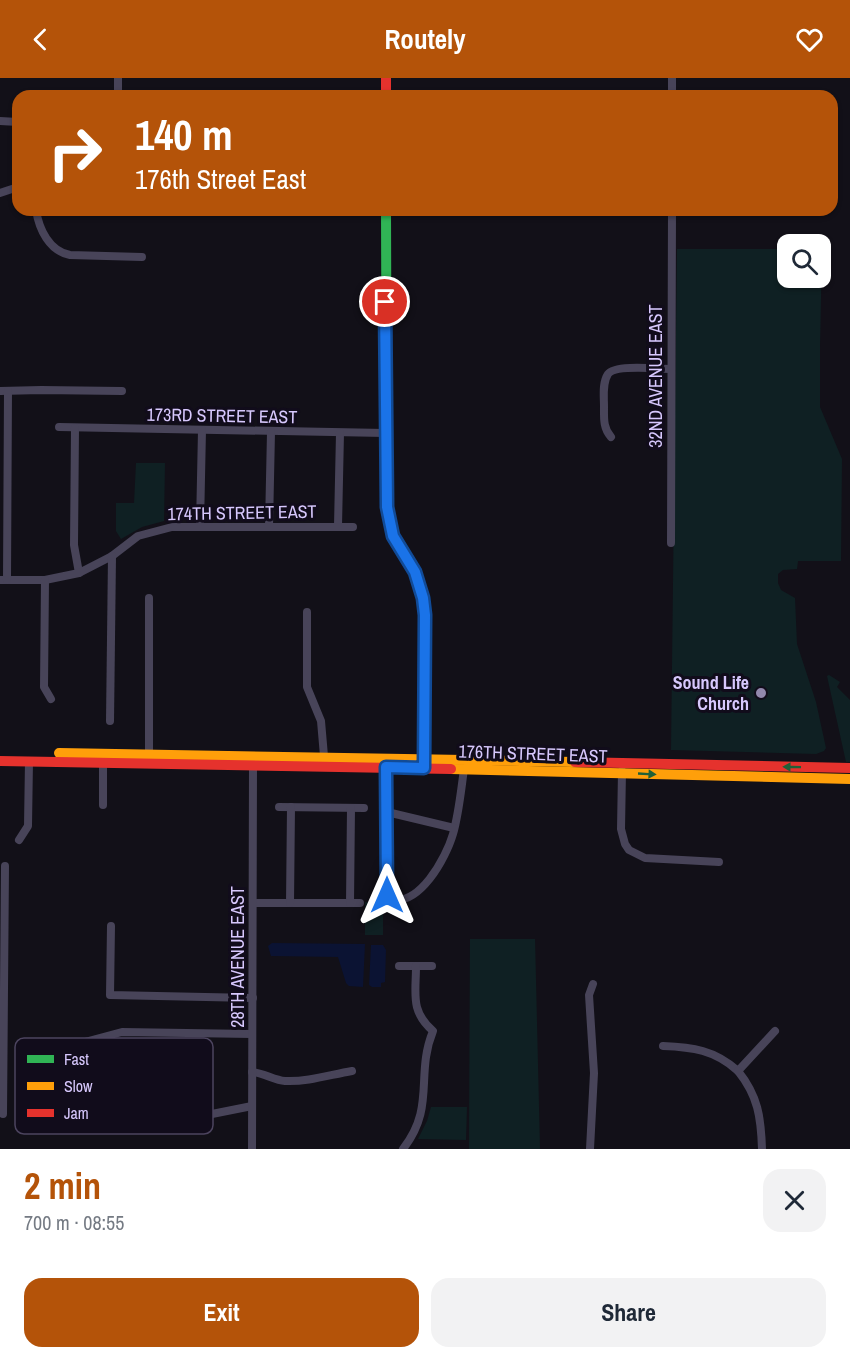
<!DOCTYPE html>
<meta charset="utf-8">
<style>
body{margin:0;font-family:"Archivo Narrow",sans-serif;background:#f2f2f3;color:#1f2937;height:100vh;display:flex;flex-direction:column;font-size:22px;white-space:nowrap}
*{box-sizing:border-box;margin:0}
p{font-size:20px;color:#747a83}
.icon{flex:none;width:33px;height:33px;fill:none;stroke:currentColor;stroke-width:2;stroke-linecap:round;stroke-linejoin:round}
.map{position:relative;height:1071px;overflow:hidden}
.details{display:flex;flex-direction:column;background:#fff;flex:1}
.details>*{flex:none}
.top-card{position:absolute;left:12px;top:12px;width:826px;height:126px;border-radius:18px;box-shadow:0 2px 4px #0004;background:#b45309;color:#fff;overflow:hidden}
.tools{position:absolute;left:777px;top:156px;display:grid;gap:12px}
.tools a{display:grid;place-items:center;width:54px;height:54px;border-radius:12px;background:#fff;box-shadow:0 2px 4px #0004;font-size:30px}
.pin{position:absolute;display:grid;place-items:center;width:51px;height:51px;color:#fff;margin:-26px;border:3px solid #fff;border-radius:50%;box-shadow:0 2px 6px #0007}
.me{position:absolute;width:66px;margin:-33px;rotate:0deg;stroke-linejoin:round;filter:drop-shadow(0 0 4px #0008)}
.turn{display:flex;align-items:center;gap:21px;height:126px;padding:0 24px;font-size:27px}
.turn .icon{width:78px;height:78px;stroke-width:2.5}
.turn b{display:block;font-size:42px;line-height:51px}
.round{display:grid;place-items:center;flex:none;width:63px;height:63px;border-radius:18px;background:#f2f2f3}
.headline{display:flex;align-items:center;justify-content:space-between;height:102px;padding:0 24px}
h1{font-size:36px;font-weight:800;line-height:45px;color:#b45309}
.primary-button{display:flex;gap:12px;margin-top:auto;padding:12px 24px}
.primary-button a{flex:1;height:69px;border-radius:18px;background:#b45309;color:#fff;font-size:24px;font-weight:800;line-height:69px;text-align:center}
.primary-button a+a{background:#f2f2f3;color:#1f2937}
header{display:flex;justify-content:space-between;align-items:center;height:78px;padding:0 24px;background:#b45309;color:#fff;font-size:27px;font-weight:800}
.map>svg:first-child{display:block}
</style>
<header><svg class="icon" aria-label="back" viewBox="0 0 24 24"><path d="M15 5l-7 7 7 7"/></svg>Routely<svg class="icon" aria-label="heart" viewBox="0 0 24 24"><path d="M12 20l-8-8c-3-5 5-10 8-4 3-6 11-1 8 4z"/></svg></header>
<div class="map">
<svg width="850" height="1071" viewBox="0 0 850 1071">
<rect width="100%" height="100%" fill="#121018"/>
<g fill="#0f2023">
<path d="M 677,171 L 787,171 L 788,200 L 820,200 L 821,172 L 822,172 L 820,270 L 820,329 L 842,381 L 841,483 L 798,483 L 797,491 L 783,492 L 778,496 L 778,505 L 781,512 L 795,520 L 797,566 L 816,624 L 826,670 L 824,673 L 816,676 L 671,672 Z"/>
<path d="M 136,385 L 165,385 L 164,443 L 142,449 L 121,461 L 116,453 L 116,425 L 134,425 Z"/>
<path d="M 829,597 L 840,604 L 837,609 L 850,622 L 850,684 L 846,684 L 827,598 Z"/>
<rect x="365" y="824" width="18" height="33"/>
<path d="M 470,861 L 535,861 L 540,1071 L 469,1071 Z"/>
<path d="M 431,1029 L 467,1029 L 466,1062 L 418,1061 L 427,1043 Z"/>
</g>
<g fill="#0b1333">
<path d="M 272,865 L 365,866 L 363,909 L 349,908 L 346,905 L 338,879 L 271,878 L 268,868 Z"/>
<path d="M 371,867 L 383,867 L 386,872 L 385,904 L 381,905 L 381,909 L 372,909 L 369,907 Z"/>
</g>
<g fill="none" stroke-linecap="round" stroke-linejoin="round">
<g stroke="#484459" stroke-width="8">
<path d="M 118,18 L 118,0"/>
<path d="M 672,18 L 672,0"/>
<path d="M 0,43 L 18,44"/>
<path d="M 0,115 L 18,109"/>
<path d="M 36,132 C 39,151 49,173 70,177 L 142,179"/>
<path d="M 0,313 L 41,312 L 122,313"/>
<path d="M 59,349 L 385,355"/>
<path d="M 75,350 L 74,467 L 79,495"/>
<path d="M 611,359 C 603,350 604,340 604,328 C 604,319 602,305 608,296 C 615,286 659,291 671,291"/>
<path d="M 200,448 L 202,352"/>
<path d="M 269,448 L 271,354"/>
<path d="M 338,448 L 340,355"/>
<path d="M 671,465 L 672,132"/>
<path d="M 0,502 L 45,502 L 79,495 L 112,478 L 138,458 L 172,449 L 353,449"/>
<path d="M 7,502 L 8,313"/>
<path d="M 45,502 L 44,609 L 51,621"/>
<path d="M 307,534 L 307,609 L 321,643 L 324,678"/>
<path d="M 110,643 L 112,478"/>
<path d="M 149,677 L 149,520"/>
<path d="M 386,689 L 387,817 L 389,821 C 419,830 446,780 453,756 C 459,735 461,712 464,691"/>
<path d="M 622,693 L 621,751 L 625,766 L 629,772 L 645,780 L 719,784"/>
<path d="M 103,727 L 103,685"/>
<path d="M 279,729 L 364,730"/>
<path d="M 387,734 L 454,750"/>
<path d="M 19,762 L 28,748 L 29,683"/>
<path d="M 254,825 L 360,825"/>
<path d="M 290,825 L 291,729"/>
<path d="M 350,825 L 351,730"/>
<path d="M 111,848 L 110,917 L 253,920"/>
<path d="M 399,888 L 432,888"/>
<path d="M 81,965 L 122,954 L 252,956"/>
<path d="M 663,968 C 692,969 715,972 738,993 L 775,953"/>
<path d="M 738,993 C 758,1018 761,1039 762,1071"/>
<path d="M 252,994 C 264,995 274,1002 285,1003 C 308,1004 329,997 352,993"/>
<path d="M 70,1035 L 212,1036 L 252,1028"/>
<path d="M 3,1036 L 5,788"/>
<path d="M 252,1071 L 253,687"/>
<path d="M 403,1071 C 436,1029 415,997 433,953 C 410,933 416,916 416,888"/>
<path d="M 590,1071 L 594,995 L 589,917 L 593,906"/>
</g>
<path stroke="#30b455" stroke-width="10" d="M 386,132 L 387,429 L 393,458 L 415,494 L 422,511 L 425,542"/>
<g stroke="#ff9f0a" stroke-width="10">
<path d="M 59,675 L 575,684"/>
<path d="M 451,691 L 850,701"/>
</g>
<g stroke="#e5322d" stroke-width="10">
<path d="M 386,0 L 386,18"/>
<path d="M 0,683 L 451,691"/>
<path d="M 575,684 L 850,690"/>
<path d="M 424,687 L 425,542"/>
</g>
</g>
<defs><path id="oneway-solid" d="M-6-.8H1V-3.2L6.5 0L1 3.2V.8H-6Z" transform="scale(1.5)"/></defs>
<g fill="#206038">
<use href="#oneway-solid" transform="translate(792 689) rotate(-179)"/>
<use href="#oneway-solid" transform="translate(647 696) rotate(3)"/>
</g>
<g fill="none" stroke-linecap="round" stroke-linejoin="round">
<g stroke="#114b97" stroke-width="15">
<path id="route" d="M 385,224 L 387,429 L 393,458 L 415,494 L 423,520 L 425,537 L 424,690 L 386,689 L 387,817"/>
</g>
<use href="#route" stroke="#1a73e8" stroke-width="10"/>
</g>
<circle fill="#9288ad" stroke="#110c1b" stroke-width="2" cx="761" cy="615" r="6"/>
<g text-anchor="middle" stroke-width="6" stroke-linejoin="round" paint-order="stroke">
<g font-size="18" fill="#d7c8fd" stroke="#110c1b">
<text transform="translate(656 298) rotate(-90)" y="6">32ND AVENUE EAST</text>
<text transform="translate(222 338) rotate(1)" y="6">173RD STREET EAST</text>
<text transform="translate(242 435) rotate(-1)" y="6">174TH STREET EAST</text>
<text transform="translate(533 676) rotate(2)" y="6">176TH STREET EAST</text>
<text transform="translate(238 879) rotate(-90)" y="6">28TH AVENUE EAST</text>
</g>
<g font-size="18" font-weight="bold" fill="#d7c8fd" stroke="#110c1b" text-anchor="end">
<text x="749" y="611">Sound Life<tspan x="749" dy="21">Church</tspan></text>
</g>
</g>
<rect x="15" y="960" width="198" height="96" rx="9" fill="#110c1b" stroke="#4c445f" stroke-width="1.5"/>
<rect x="27" y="977" width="27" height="8" fill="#30b455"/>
<rect x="27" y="1004" width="27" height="8" fill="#ff9f0a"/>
<rect x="27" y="1031" width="27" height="8" fill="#e5322d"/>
<g font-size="16" fill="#d7c8fd">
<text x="64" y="987">Fast</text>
<text x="64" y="1014">Slow</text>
<text x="64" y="1041">Jam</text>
</g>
</svg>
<div class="tools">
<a><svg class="icon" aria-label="search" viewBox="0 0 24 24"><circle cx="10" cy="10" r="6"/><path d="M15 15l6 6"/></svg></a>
</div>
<div class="pin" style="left:385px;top:224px;background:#d93025"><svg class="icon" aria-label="arrive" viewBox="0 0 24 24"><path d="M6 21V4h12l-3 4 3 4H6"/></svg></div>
<svg class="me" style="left:387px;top:817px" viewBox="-20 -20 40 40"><path d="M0-17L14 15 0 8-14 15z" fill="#1a73e8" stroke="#fff" stroke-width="4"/></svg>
<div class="top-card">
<div class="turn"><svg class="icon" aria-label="right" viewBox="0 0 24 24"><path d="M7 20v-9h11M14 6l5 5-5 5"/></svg><div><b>140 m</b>176th Street East</div></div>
</div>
</div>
<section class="details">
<div class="headline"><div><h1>2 min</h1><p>700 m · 08:55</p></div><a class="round"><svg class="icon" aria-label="close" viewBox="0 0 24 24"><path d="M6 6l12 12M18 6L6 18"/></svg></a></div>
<div class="primary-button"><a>Exit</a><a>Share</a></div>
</section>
